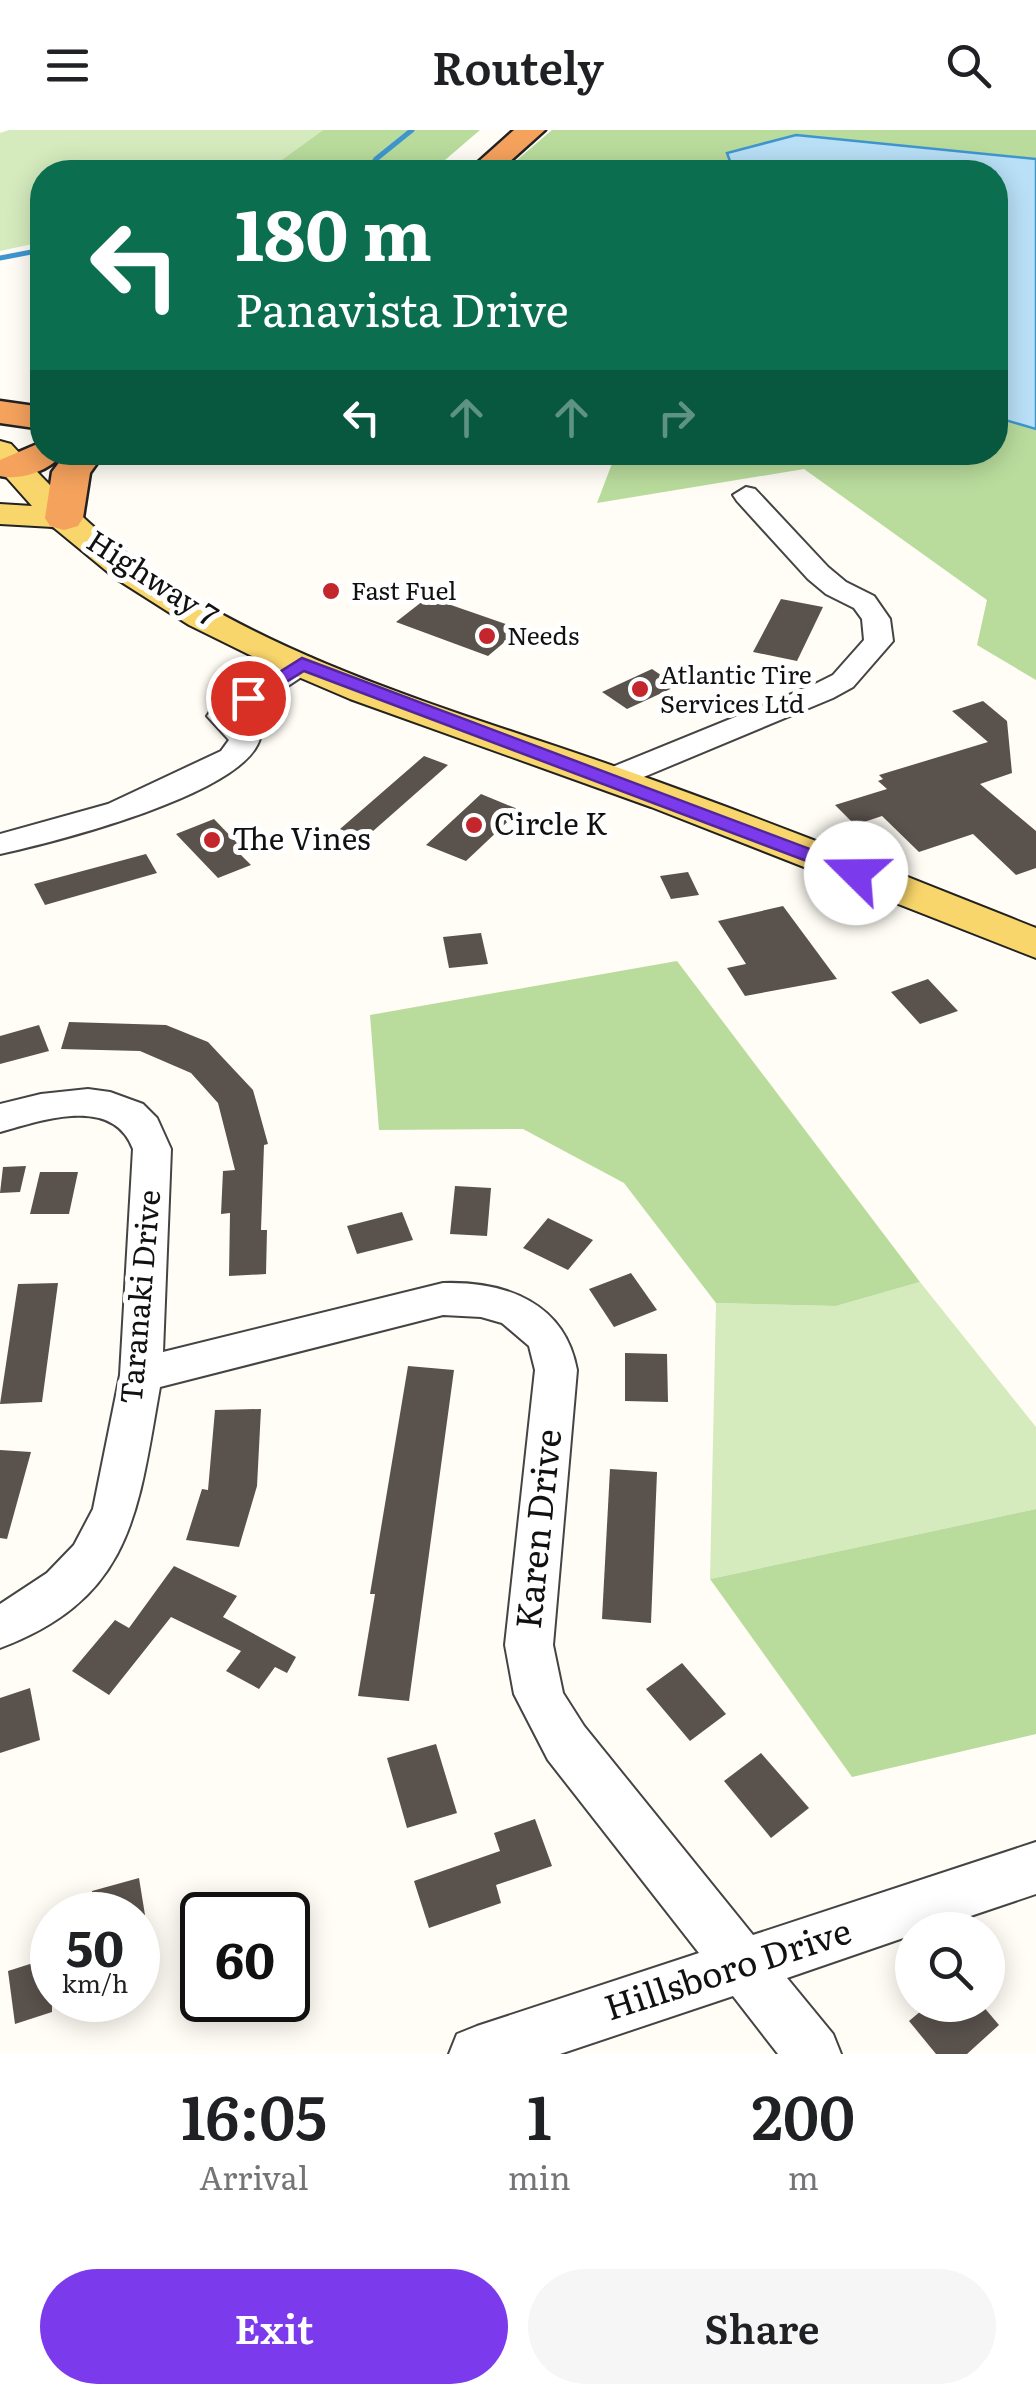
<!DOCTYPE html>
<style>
body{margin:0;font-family:Literata,serif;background:#f6f6f6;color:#202124;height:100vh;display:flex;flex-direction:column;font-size:38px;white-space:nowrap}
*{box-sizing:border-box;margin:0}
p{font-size:32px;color:#757577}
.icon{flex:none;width:55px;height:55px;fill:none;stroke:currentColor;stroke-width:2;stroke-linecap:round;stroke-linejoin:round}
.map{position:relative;height:1924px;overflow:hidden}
.panel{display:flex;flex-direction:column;background:#fff;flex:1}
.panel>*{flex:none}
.guide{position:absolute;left:30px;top:30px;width:978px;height:305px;border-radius:40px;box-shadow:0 5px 25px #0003;background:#0b6e4f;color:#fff;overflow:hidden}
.buttons{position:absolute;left:895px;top:1782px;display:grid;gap:20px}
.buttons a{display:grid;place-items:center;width:110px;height:110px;border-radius:50%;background:#fff;box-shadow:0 5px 25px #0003;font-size:50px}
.speed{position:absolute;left:30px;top:1762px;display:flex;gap:20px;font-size:50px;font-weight:700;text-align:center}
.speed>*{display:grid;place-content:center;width:130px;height:130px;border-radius:50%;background:#fff;box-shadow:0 5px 25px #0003;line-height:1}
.speed small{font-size:25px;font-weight:400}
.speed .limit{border:5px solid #111;border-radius:15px;background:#fff;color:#111}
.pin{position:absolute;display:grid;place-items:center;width:85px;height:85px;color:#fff;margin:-42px;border:5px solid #fff;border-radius:50%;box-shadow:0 2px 10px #0007}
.me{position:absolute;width:110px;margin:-55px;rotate:292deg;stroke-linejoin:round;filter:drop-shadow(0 0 8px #0008)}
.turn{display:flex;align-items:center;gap:35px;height:210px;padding:0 40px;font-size:45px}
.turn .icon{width:130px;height:130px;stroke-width:2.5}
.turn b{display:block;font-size:70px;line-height:85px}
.lanes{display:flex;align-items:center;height:95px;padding:0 40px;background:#0003;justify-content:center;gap:50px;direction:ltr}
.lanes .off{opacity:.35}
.eta{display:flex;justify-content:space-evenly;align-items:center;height:170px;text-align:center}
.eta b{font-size:60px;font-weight:600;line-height:70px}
.action{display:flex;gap:20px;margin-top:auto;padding:20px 40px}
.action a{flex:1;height:115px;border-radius:60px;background:#7c3aed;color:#fff;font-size:40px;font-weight:600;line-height:115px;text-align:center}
.action a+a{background:#f6f6f6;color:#202124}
header{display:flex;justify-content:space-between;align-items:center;height:130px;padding:0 40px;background:#fff;font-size:45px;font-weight:600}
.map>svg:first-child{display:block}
</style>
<header><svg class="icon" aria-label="menu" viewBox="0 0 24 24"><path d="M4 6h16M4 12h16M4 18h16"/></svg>Routely<svg class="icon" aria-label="search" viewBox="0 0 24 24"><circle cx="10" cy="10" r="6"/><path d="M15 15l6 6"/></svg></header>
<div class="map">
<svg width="1036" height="1924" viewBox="0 0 1036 1924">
<rect width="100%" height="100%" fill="#fffdf5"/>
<g fill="#d5ebbd">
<path d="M 9,0 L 323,0 L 265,42 L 42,42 L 42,112 L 0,121 L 0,3 Z"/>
<path d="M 920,1152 L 1036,1297 L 1036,1379 L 710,1449 L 716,1173 L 836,1176 Z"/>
</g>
<g fill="#b9dc9c">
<path d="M 323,0 L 480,0 L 431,42 L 265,42 Z"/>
<path d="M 552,0 L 1036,0 L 1036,29 L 796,6 L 728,24 L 734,42 L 503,42 Z"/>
<path d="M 995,287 L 1036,299 L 1036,550 L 977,515 L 987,470 L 804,339 L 597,373 L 616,323 L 995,322 Z"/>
<path d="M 677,831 L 920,1152 L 836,1176 L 716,1173 L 624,1053 L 523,999 L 379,1000 L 370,885 Z"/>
<path d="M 1036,1379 L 1036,1604 L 852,1647 L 710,1449 Z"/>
</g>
<path fill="#b9e0f7" stroke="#3f96cf" stroke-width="2.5" d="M 796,5 L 1036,29 L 1036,299 L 995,287 L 995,42 L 734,42 L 727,23 Z"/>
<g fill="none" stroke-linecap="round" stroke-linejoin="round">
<g stroke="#3f96cf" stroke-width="5">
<path d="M 367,42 L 376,29 L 412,0"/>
<path d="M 0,128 L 42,120"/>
</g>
</g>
<g fill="#5a524d">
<path d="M 428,467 L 520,499 L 488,526 L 396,492 Z"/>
<path d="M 781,469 L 823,477 L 797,531 L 753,522 Z"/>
<path d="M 652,539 L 677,556 L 627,579 L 602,562 Z"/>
<path d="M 983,571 L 1007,591 L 1012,643 L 980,654 L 1036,701 L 1036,738 L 1016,745 L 973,704 L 919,722 L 882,686 L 855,695 L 835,675 L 887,659 L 878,651 L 883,649 L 879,645 L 988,612 L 952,581 Z"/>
<path d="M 424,626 L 448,635 L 364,709 L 340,699 Z"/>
<path d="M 481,664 L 520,680 L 466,731 L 426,715 Z"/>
<path d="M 214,689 L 239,715 L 233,717 L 251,735 L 218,748 L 176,704 Z"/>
<path d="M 146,724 L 157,743 L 45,775 L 34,754 Z"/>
<path d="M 688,742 L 699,765 L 671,769 L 660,746 Z"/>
<path d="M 783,776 L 837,849 L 745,866 L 727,838 L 746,834 L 718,791 Z"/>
<path d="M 481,803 L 488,834 L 449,838 L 443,807 Z"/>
<path d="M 928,849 L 958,881 L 920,894 L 891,862 Z"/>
<path d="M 69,892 L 166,895 L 208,912 L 253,960 L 268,1014 L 264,1015 L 261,1100 L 267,1100 L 266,1144 L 229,1146 L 230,1083 L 221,1084 L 223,1041 L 235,1040 L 218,973 L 191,943 L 140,921 L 61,919 Z"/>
<path d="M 39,895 L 49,921 L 0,934 L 0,906 Z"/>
<path d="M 26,1036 L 20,1062 L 0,1063 L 3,1037 Z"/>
<path d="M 40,1042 L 78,1042 L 69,1084 L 30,1084 Z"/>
<path d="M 455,1056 L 491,1058 L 487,1106 L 450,1104 Z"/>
<path d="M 402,1082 L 413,1110 L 357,1124 L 347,1096 Z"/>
<path d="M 548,1088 L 593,1110 L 568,1140 L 523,1118 Z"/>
<path d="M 631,1143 L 657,1180 L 614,1197 L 589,1159 Z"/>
<path d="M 58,1153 L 42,1272 L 0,1274 L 18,1154 Z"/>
<path d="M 625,1223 L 667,1224 L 668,1272 L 625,1271 Z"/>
<path d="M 408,1236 L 454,1240 L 409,1571 L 358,1566 L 375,1464 L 370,1464 Z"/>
<path d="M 261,1279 L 257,1356 L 239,1417 L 186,1410 L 202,1359 L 208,1360 L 215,1280 Z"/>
<path d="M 0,1320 L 31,1322 L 7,1409 L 0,1408 Z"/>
<path d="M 610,1339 L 657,1342 L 651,1493 L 602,1489 Z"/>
<path d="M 174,1436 L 237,1466 L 223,1487 L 296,1527 L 287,1543 L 275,1537 L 259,1559 L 226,1541 L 241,1521 L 171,1487 L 109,1565 L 72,1541 L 115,1490 L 129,1498 Z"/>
<path d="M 682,1533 L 726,1584 L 690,1611 L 646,1559 Z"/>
<path d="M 30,1558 L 40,1610 L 0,1623 L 0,1568 Z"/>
<path d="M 436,1614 L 457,1683 L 407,1698 L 387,1628 Z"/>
<path d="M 761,1623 L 809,1678 L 771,1708 L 724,1651 Z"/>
<path d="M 535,1689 L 552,1736 L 496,1755 L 501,1773 L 429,1798 L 414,1751 L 500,1721 L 494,1703 Z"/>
<path d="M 139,1748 L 145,1785 L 95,1785 L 92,1761 Z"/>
<path d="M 52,1827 L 52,1882 L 15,1894 L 8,1841 Z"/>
<path d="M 928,1875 L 982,1875 L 999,1895 L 967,1924 L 936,1924 L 909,1891 Z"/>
</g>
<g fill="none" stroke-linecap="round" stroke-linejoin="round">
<g stroke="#444" stroke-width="4">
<g id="minor">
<path d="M 746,357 L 755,359 L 828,437 L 846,452 L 874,466 L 890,489 L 893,511 L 853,557 L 833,568 L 622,656 L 600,656 L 595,649 L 600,642 L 811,556 L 833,545 L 864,510 L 862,489 L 854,478 L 826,464 L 808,449 L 737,371 L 733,365 Z"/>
<path d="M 302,525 L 312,528 L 317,534 L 312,540 L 241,587 L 260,608 C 246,664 54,712 0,724 L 0,704 L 108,674 L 221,621 L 229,610 L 207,586 L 211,580 L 292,528 Z"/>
<path d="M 88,959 L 110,962 L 143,974 L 157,988 L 171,1019 L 163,1222 L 443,1153 C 506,1151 565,1173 577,1240 L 553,1515 L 563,1563 L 584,1596 L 753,1805 L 1036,1712 L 1036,1764 L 929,1800 L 912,1800 L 912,1805 L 787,1848 L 833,1904 L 841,1924 L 778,1924 L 733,1866 L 560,1924 L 449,1924 L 457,1904 L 477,1896 L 699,1823 L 548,1630 L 514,1564 L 505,1515 L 535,1240 L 529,1216 L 502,1193 L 481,1187 L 443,1185 L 160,1257 C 138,1381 133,1468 0,1518 L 0,1474 L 47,1443 L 74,1415 L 93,1379 L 120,1245 L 133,1019 C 113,965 42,990 0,1002 L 0,974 L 41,964 Z"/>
</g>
</g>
<g stroke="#222" stroke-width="4">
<path id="major" d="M 0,311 L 11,314 C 51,357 90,398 138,432 C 282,535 461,582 625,640 C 764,689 900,744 1036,798 L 1036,828 L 651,677 L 350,569 L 268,534 L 189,495 L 115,448 L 53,397 L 0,394 L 0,374 L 32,376 L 0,340 Z"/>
</g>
<g stroke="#222" stroke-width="5">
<g id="highway">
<path d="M 514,0 L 545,0 L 498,42 L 467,42 Z"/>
<path d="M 0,271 L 42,277 L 42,299 L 0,293 Z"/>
<path d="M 42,312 L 42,322 L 64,322 C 52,340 21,351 0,346 L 0,330 Z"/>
<path d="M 67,322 L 105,322 L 90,343 L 83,388 L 78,396 L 64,400 L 50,396 L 45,388 L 52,342 Z"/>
</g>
</g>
<use href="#minor" fill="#fff" fill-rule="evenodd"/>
<use href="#major" fill="#f9d66b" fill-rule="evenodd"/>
<use href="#highway" fill="#f5a25d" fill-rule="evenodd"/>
</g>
<path fill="#7c3aed" stroke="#51269a" stroke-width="2.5" d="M 302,528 L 863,739 L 866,743 L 856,749 L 849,747 L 304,541 L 254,572 L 248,574 L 238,568 Z"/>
<g fill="#c4262e" stroke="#fff" stroke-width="4">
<circle cx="331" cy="461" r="10"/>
<circle cx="487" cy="506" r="10"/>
<circle cx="640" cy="559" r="10"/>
<circle cx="474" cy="695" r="10"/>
<circle cx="212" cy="710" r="10"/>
</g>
<g text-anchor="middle" stroke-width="10" stroke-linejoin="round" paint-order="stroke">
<g font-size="25" fill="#111" stroke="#fff" text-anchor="start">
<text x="351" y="470">Fast Fuel</text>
<text x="507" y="515">Needs</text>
<text x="660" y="554">Atlantic Tire<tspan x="660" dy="29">Services Ltd</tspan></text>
</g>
<g font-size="30" fill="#111" stroke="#fff">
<text transform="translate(152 449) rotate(33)" y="10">Highway 7</text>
<text transform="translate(141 1167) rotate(-85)" y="10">Taranaki Drive</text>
</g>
<g font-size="30" fill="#111" stroke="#fff" text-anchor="start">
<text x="494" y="705">Circle K</text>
<text x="232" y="720">The Vines</text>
</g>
<g font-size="35" fill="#111" stroke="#fff">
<text transform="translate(539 1399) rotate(-84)" y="12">Karen Drive</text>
<text transform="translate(728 1840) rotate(-18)" y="12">Hillsboro Drive</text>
</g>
</g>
</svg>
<div class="buttons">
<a><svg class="icon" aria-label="search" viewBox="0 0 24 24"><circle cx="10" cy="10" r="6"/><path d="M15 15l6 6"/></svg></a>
</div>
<div class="speed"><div>50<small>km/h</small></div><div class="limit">60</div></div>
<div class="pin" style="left:248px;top:568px;background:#d93025"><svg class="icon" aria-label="arrive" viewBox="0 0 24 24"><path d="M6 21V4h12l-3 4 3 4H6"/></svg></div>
<svg class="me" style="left:856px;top:743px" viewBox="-20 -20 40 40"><circle r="19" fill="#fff"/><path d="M0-13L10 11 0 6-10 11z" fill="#7c3aed"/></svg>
<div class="guide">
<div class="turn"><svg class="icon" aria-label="left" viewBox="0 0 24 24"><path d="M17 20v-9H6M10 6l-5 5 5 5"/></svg><div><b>180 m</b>Panavista Drive</div></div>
<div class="lanes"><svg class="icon" aria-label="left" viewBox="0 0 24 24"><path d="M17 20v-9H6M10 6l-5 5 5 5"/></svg><svg class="icon off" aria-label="ahead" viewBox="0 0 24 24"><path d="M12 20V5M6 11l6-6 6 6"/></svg><svg class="icon off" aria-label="ahead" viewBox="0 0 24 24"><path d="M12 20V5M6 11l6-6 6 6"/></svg><svg class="icon off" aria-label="right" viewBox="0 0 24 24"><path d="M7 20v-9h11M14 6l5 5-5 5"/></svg></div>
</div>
</div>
<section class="panel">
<div class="eta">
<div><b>16:05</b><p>Arrival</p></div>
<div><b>1</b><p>min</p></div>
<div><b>200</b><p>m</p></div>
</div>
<div class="action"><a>Exit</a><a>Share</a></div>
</section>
